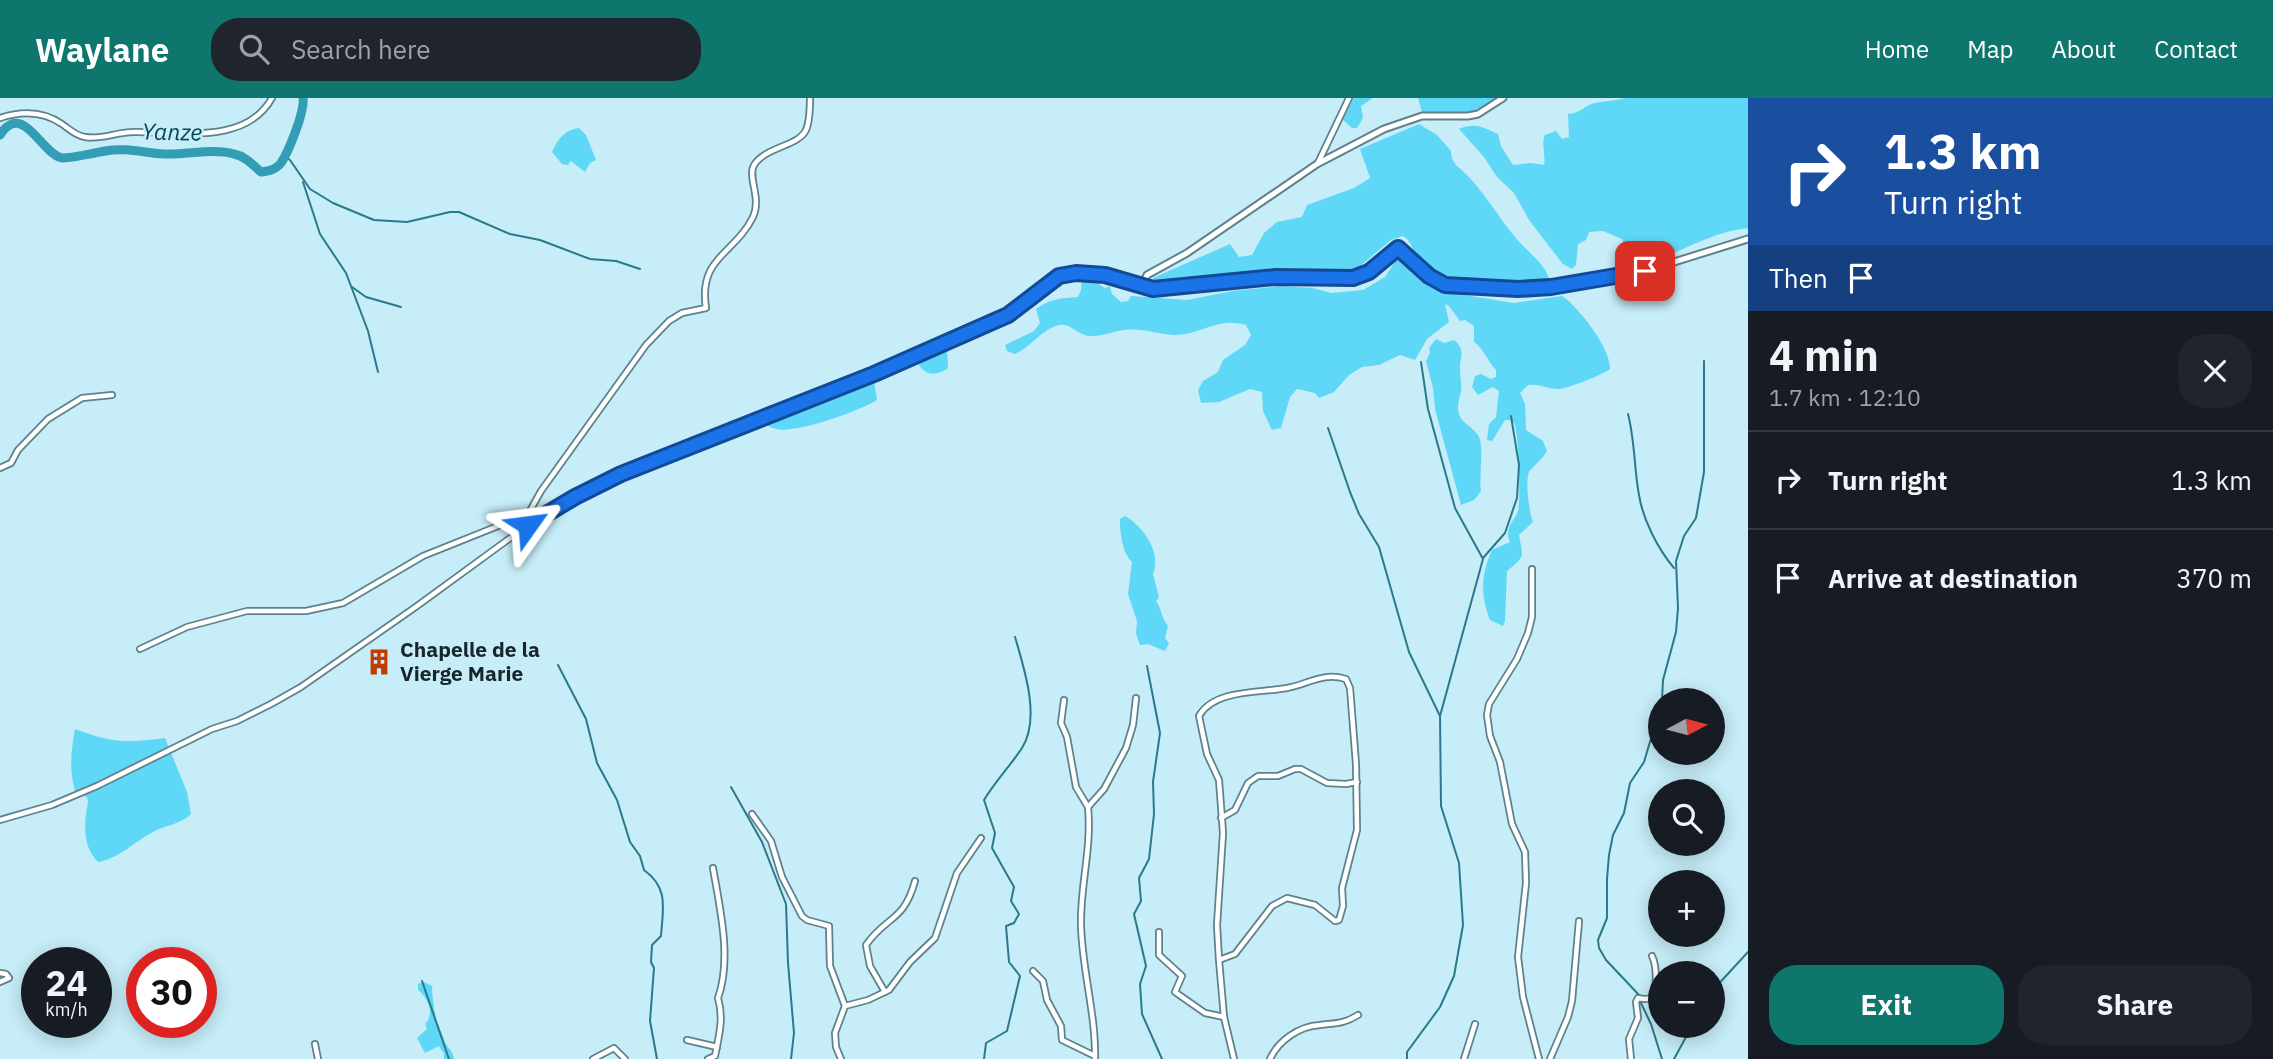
<!DOCTYPE html>
<meta charset="utf-8">
<style>
body{margin:0;font-family:"IBM Plex Sans",sans-serif;background:#20242c;color:#f1f3f6;height:100vh;display:flex;flex-direction:column;font-size:26px;white-space:nowrap}
*{box-sizing:border-box;margin:0}
p{font-size:23px;color:#9ea1a6}
.icon{flex:none;width:38px;height:38px;fill:none;stroke:currentColor;stroke-width:2;stroke-linecap:round;stroke-linejoin:round}
.map{position:relative;flex:1;overflow:hidden}
.details{display:flex;flex-direction:column;background:#171b24;width:525px}
.details>*{flex:none}
.hud{background:#1a4fa0;color:#fff;overflow:hidden}
.needle{width:46px;rotate:83deg}
.buttons{position:absolute;left:1648px;top:590px;display:grid;gap:14px}
.buttons a{display:grid;place-items:center;width:77px;height:77px;border-radius:50%;background:#171b24;box-shadow:0 4px 18px #0003;font-size:35px}
.speed{position:absolute;left:21px;top:849px;display:flex;gap:14px;font-size:35px;font-weight:700;text-align:center}
.speed>*{display:grid;place-content:center;width:91px;height:91px;border-radius:50%;background:#171b24;box-shadow:0 4px 18px #0003;line-height:1}
.speed small{font-size:18px;font-weight:400}
.speed .limit{border:10px solid #d22;background:#fff;color:#111}
.pin{position:absolute;display:grid;place-items:center;width:60px;height:60px;color:#fff;margin:-30px;border-radius:14px;box-shadow:0 4px 10px #0006}
.me{position:absolute;width:77px;margin:-38px;rotate:59deg;stroke-linejoin:round;filter:drop-shadow(0 0 5px #0008)}
.turn{display:flex;align-items:center;gap:24px;height:147px;padding:0 21px;font-size:32px}
.turn .icon{width:91px;height:91px;stroke-width:2.5}
.turn b{display:block;font-size:49px;line-height:60px}
.then{display:flex;align-items:center;height:66px;padding:0 21px;background:#0003;gap:14px;font-size:26px}
.round{display:grid;place-items:center;flex:none;width:74px;height:74px;border-radius:28px;background:#20242c}
.headline{display:flex;align-items:center;justify-content:space-between;height:119px;padding:0 21px}
h1{font-size:42px;font-weight:700;line-height:52px}
.cta{display:flex;gap:14px;margin-top:auto;padding:14px 21px}
.cta a{flex:1;height:80px;border-radius:28px;background:#0f766e;color:#fff;font-size:28px;font-weight:700;line-height:80px;text-align:center}
.cta a+a{background:#20242c;color:#f1f3f6}
ul{padding:0;list-style:none}
li{display:flex;align-items:center;gap:21px;height:98px;padding:0 21px;border-top:2px solid #363941}
li div{flex:1}
li b{display:block;font-size:26px}
li em{font-style:normal}
header{display:flex;align-items:center;gap:42px;box-sizing:border-box;height:98px;padding:0 35px;background:#0f766e;color:#fff}
header strong{font-size:33px}
nav{display:flex;gap:38px;margin-inline-start:auto;font-size:24px}
.search{width:490px;height:63px;background:#20242c;display:flex;align-items:center;gap:18px;box-sizing:border-box;padding:0 24px;border-radius:28px;color:#9ea1a6;font-size:26px}
main{display:flex;flex:1;min-height:0}
.map>svg:first-child{display:block}
</style>
<header>
<strong>Waylane</strong>
<div class="search"><svg class="icon" aria-label="search" viewBox="0 0 24 24"><circle cx="10" cy="10" r="6"/><path d="M15 15l6 6"/></svg>Search here</div>
<nav><a>Home</a><a>Map</a><a>About</a><a>Contact</a></nav>
</header>
<main>
<div class="map">
<svg width="1748" height="961" viewBox="0 0 1748 961">
<rect width="100%" height="100%" fill="#c6edf8"/>
<g fill="#5fd7f6">
<path d="M 1354,0 L 1373,0 L 1361,8 L 1363,20 L 1357,30 L 1352,30 L 1342,21 Z"/>
<path d="M 1418,0 L 1495,0 L 1496,1 C 1466,20 1455,16 1422,14 Z"/>
<path d="M 1625,0 L 1748,0 L 1748,130 C 1711,134 1681,154 1647,166 C 1640,168 1632,168 1624,170 L 1616,163 L 1616,157 L 1624,149 L 1622,141 L 1603,133 L 1589,134 L 1586,142 L 1578,146 L 1576,167 L 1572,171 L 1563,166 L 1552,152 L 1529,122 L 1514,95 L 1497,79 L 1484,59 L 1459,31 C 1475,24 1483,29 1498,36 L 1501,48 L 1513,67 L 1531,65 L 1544,67 C 1546,57 1541,46 1545,37 L 1556,33 L 1562,41 L 1569,39 L 1568,16 C 1580,16 1585,7 1595,5 C 1605,3 1614,3 1625,0 Z"/>
<path d="M 1419,26 L 1437,37 L 1451,53 C 1451,67 1460,69 1468,78 C 1486,97 1499,120 1515,139 C 1525,152 1545,165 1549,181 L 1546,184 C 1522,182 1461,187 1442,176 C 1434,171 1423,163 1416,155 C 1411,149 1410,142 1403,138 L 1391,142 L 1360,168 L 1348,172 L 1272,170 L 1188,185 L 1153,186 L 1153,180 L 1230,146 L 1239,159 L 1252,157 L 1264,135 L 1277,124 L 1302,119 L 1307,107 L 1354,90 L 1370,80 L 1360,51 Z"/>
<path d="M 579,30 L 586,37 L 596,62 L 590,65 L 585,74 L 571,63 L 568,67 L 562,66 L 552,54 C 558,41 564,32 579,30 Z"/>
<path d="M 1401,159 C 1419,171 1423,182 1445,191 L 1446,194 L 1514,205 L 1562,198 C 1579,209 1611,251 1610,271 C 1602,277 1565,292 1556,291 C 1546,290 1539,286 1528,287 L 1520,295 L 1525,306 L 1526,332 L 1543,343 L 1547,353 C 1542,362 1532,369 1529,374 C 1525,383 1529,414 1533,424 L 1519,437 C 1523,460 1526,457 1507,473 L 1505,523 L 1503,528 L 1490,522 C 1480,497 1481,476 1492,452 L 1510,444 C 1504,430 1513,425 1518,413 C 1521,405 1519,333 1514,325 C 1513,324 1511,323 1510,322 L 1505,322 L 1492,343 L 1487,342 L 1489,326 L 1496,319 L 1499,293 L 1493,289 L 1478,297 L 1472,289 L 1475,278 L 1481,276 L 1491,281 L 1496,279 L 1496,272 C 1487,262 1484,251 1474,244 L 1474,228 L 1465,222 L 1460,223 L 1449,208 L 1445,206 L 1449,224 L 1427,241 L 1415,262 L 1400,257 L 1379,267 L 1362,269 L 1349,277 L 1334,294 L 1319,300 L 1315,295 L 1297,291 L 1290,299 L 1281,330 L 1272,332 L 1263,313 L 1262,294 L 1250,291 L 1219,304 L 1201,305 L 1198,292 L 1203,283 L 1218,274 L 1223,262 L 1245,247 L 1251,237 L 1246,227 C 1217,218 1199,238 1173,237 C 1157,236 1143,230 1125,232 C 1114,233 1100,239 1089,238 C 1078,237 1070,225 1059,227 C 1042,231 1031,249 1015,256 L 1007,253 L 1005,247 L 1034,233 L 1040,225 L 1036,211 C 1049,201 1062,200 1078,199 L 1081,192 L 1082,181 L 1091,181 L 1105,190 L 1110,188 L 1112,196 L 1121,204 L 1128,203 L 1131,198 L 1187,202 L 1233,193 L 1281,188 L 1313,190 L 1331,195 L 1363,192 L 1385,179 L 1396,162 Z"/>
<path d="M 1436,241 L 1444,245 L 1454,242 C 1466,251 1460,259 1460,271 C 1460,279 1462,286 1461,293 C 1460,298 1458,304 1458,309 C 1458,326 1472,326 1479,339 C 1484,350 1479,378 1481,393 L 1474,402 L 1461,407 L 1435,311 L 1433,290 L 1426,263 L 1430,255 L 1429,250 Z"/>
<path d="M 947,250 L 948,270 C 937,278 926,278 919,267 L 921,260 Z"/>
<path d="M 874,283 L 877,302 C 859,313 796,336 776,331 C 771,330 766,326 761,324 Z"/>
<path d="M 1125,418 C 1143,428 1162,455 1153,476 L 1159,499 L 1156,503 C 1162,511 1161,520 1168,528 L 1165,540 L 1169,545 L 1165,553 L 1148,546 L 1140,547 L 1136,536 L 1137,523 L 1128,496 L 1132,464 C 1122,455 1120,434 1120,421 Z"/>
<path d="M 75,631 C 112,645 127,645 165,640 L 187,694 L 191,716 C 180,727 164,727 151,735 C 133,745 118,761 98,764 C 82,748 84,725 88,704 L 87,699 L 75,693 C 69,672 71,653 75,631 Z"/>
<path d="M 424,884 L 432,888 C 432,899 434,910 436,921 C 438,928 442,934 444,941 C 446,949 453,952 454,961 L 444,961 L 444,956 L 439,948 L 425,955 L 417,940 L 427,931 L 425,926 C 436,915 427,899 418,892 L 418,886 Z"/>
</g>
<g fill="none" stroke-linecap="round" stroke-linejoin="round">
<g stroke="#2b798c" stroke-width="2">
<path d="M 284,58 L 290,62 L 310,91 L 333,105 L 374,122 L 407,124 L 450,114 L 459,114 L 510,136 L 540,142 L 590,161 L 616,163 L 640,171"/>
<path d="M 303,84 L 320,136 L 346,175 L 368,233 L 378,274"/>
<path d="M 352,189 L 366,199 L 401,209"/>
<path d="M 1628,316 C 1635,343 1634,370 1639,397 C 1643,422 1658,451 1674,470"/>
<path d="M 1328,330 L 1350,394 L 1359,416 L 1379,449 L 1409,554 L 1440,618"/>
<path d="M 1483,460 L 1505,435 L 1517,400 L 1519,367 L 1511,318"/>
<path d="M 558,567 L 586,621 L 597,665 L 617,702 L 630,744 L 640,758 L 644,772 C 669,790 663,810 661,838 L 652,847 L 651,864 L 654,870 L 650,923 L 657,961"/>
<path d="M 1147,568 L 1160,635 L 1153,684 L 1154,716 L 1149,761 L 1139,780 L 1141,803 L 1134,816 L 1146,868 L 1140,886 L 1142,916 L 1162,961"/>
<path d="M 1662,602 L 1663,582 L 1676,534 L 1678,510 L 1676,463 L 1684,438 L 1696,420 L 1704,374 L 1704,263"/>
<path d="M 731,689 L 762,744 L 786,806 L 788,865 L 794,935 L 791,961"/>
<path d="M 422,883 L 449,961"/>
<path d="M 1713,892 L 1748,854"/>
<path d="M 1639,897 L 1606,862 L 1599,850 L 1598,842 L 1607,820 L 1607,781 L 1609,757 L 1613,737 L 1624,715 L 1630,685 L 1644,664 L 1661,607"/>
<path d="M 1640,903 L 1651,926 L 1662,961"/>
<path d="M 984,961 L 986,945 L 1007,933 L 1020,878 L 1009,864 L 1006,828 L 1014,825 L 1019,816 L 1011,803 L 1014,789 L 992,750 L 995,735 L 984,702 C 995,684 1010,668 1022,650 C 1041,620 1024,570 1015,539"/>
<path d="M 1407,961 L 1407,954 L 1440,909 L 1454,878 L 1463,827 L 1459,765 L 1441,708 L 1440,618 L 1483,461 L 1455,410 L 1428,311 L 1421,264"/>
<path d="M 1674,961 L 1692,928"/>
</g>
<path stroke="#339db6" stroke-width="9" d="M 0,37 C 23,1 43,59 63,60 C 73,60 95,55 105,53 C 125,49 145,55 164,56 C 187,57 213,50 234,56 C 245,58 253,67 261,74 C 268,73 276,72 281,65 C 289,53 305,13 303,0"/>
<g stroke="#5e828c" stroke-width="8">
<g id="street">
<path d="M 0,20 C 21,13 43,13 62,26 C 69,31 76,38 85,39 C 101,42 117,34 133,34 C 178,33 245,48 272,0"/>
<path d="M 1318,65 L 1349,0"/>
<path d="M 0,370 L 11,365 L 18,352 L 48,321 L 82,300 L 112,297"/>
<path d="M 528,426 L 531,411 L 541,393 L 646,247 L 669,223 L 682,215 L 706,210 C 698,159 735,156 753,119 C 762,100 747,79 754,67 C 765,49 799,48 806,32 C 810,23 810,10 810,0"/>
<path d="M 1532,471 L 1532,519 L 1528,535 L 1517,561 L 1489,606 L 1487,617 L 1490,638 L 1500,664 L 1512,726 L 1525,754 L 1526,785 L 1518,859 L 1523,899 L 1539,961"/>
<path d="M 140,551 L 187,529 L 247,513 L 306,513 L 343,505 L 423,458 L 513,422 L 530,417"/>
<path d="M 1064,602 L 1061,625 L 1067,639 L 1076,689 L 1088,709"/>
<path d="M 752,716 L 771,743 L 782,779 L 802,818 L 807,822 L 829,828 L 830,868 L 845,908 L 835,935 L 836,949 L 841,961"/>
<path d="M 1221,720 L 1235,712 L 1248,685 L 1258,678 L 1278,678 L 1295,671 L 1301,671 L 1327,685 L 1346,686 L 1357,684"/>
<path d="M 0,722 L 52,707 L 97,688 L 212,631 L 237,623 L 271,606 L 301,589 L 417,508 L 528,427 L 574,399 L 621,376 L 799,306 L 969,236 L 1014,214 L 1059,178 L 1090,175 L 1142,187"/>
<path d="M 1159,834 L 1159,857 L 1182,878 L 1175,894 L 1205,915 L 1224,919"/>
<path d="M 1219,862 L 1235,856 L 1272,808 L 1287,800 L 1315,807 L 1335,823 L 1339,822 L 1343,808 L 1342,790 L 1357,732 L 1356,666 L 1350,590 L 1346,581 C 1322,574 1309,586 1287,590 C 1261,595 1214,591 1199,618 L 1207,656 L 1219,682 L 1223,735 L 1217,827 L 1219,862 L 1224,919 L 1234,961"/>
<path d="M 1033,873 L 1043,883 L 1047,902 L 1061,928 L 1062,942 L 1095,958"/>
<path d="M 0,875 L 6,876 L 9,880 L 0,884"/>
<path d="M 885,894 L 870,868 L 866,847 C 886,818 904,824 915,783"/>
<path d="M 845,908 L 868,902 L 889,892 L 910,864 L 935,840 L 957,775 L 981,740"/>
<path d="M 687,942 L 717,949"/>
<path d="M 315,946 L 318,961"/>
<path d="M 593,961 L 614,950 L 625,961"/>
<path d="M 708,961 L 715,958 C 719,937 724,921 718,900 C 732,861 720,811 713,770"/>
<path d="M 1095,961 C 1096,916 1082,872 1081,827 C 1080,787 1092,751 1088,709 L 1104,691 L 1126,650 L 1133,627 L 1136,600"/>
<path d="M 1270,961 C 1278,943 1299,928 1320,927 C 1335,925 1344,926 1358,917"/>
<path d="M 1464,961 L 1475,926"/>
<path d="M 1550,961 L 1568,919 L 1572,903 L 1579,823"/>
<path d="M 1631,961 L 1629,941 L 1638,920 L 1636,904 L 1638,900 C 1642,901 1646,902 1650,900 C 1659,893 1656,866 1652,858"/>
</g>
</g>
<g stroke="#5e828c" stroke-width="9">
<path id="secondary" d="M 1503,0 L 1478,16 L 1468,18 L 1422,18 L 1384,31 L 1317,66 L 1187,155 L 1147,177 L 1142,187 L 1153,191 L 1275,179 L 1353,180 L 1369,174 L 1395,151 L 1398,150 L 1429,178 L 1445,187 L 1518,191 L 1570,187 L 1645,173 L 1748,141"/>
</g>
<use href="#street" stroke="#fff" stroke-width="4.5"/>
<use href="#secondary" stroke="#fff" stroke-width="5"/>
</g>
<g fill="none" stroke-linecap="round" stroke-linejoin="round">
<g stroke="#114b97" stroke-width="18">
<path id="route" d="M 528,427 L 575,399 L 621,376 L 874,276 L 1008,217 L 1059,178 L 1076,175 L 1105,177 L 1153,191 L 1275,179 L 1353,180 L 1369,174 L 1398,150 L 1429,178 L 1445,187 L 1518,191 L 1551,189 L 1645,173"/>
</g>
<use href="#route" stroke="#1a73e8" stroke-width="12"/>
</g>
<defs>
<g id="building-bare" transform="scale(2.1)"><path d="M-4-6H4V6H1V3H-1V6H-4ZM-2.5-4.3h1.7v1.8h-1.7ZM.8-4.3h1.7v1.8H.8ZM-2.5-1h1.7V.8h-1.7ZM.8-1h1.7V.8H.8Z" fill="#c23b03" stroke="#c6edf8" stroke-width="2.5" paint-order="stroke"/></g>
</defs>
<g fill-rule="evenodd">
<use href="#building-bare" x="379" y="564"/>
</g>
<g text-anchor="middle" stroke-width="5" stroke-linejoin="round" paint-order="stroke">
<g font-size="21" font-weight="bold" fill="#17262a" stroke="#c6edf8" text-anchor="start">
<text x="400" y="559">Chapelle de la<tspan x="400" dy="24">Vierge Marie</tspan></text>
</g>
<g font-size="23" font-style="italic" fill="#064553" stroke="#c6edf8">
<text transform="translate(172 34) rotate(1)" y="8">Yanze</text>
</g>
</g>
</svg>
<div class="buttons">
<a><svg class="needle" viewBox="-14 -14 28 28"><path d="M0-13l5 13h-10z" fill="#e53935"/><path d="M0 13l5-13h-10z" fill="#9ea1a6"/></svg></a>
<a><svg class="icon" aria-label="search" viewBox="0 0 24 24"><circle cx="10" cy="10" r="6"/><path d="M15 15l6 6"/></svg></a>
<a>+</a>
<a>−</a>
</div>
<div class="speed"><div>24<small>km/h</small></div><div class="limit">30</div></div>
<div class="pin" style="left:1645px;top:173px;background:#d93025"><svg class="icon" aria-label="arrive" viewBox="0 0 24 24"><path d="M6 21V4h12l-3 4 3 4H6"/></svg></div>
<svg class="me" style="left:528px;top:427px" viewBox="-20 -20 40 40"><path d="M0-17L14 15 0 8-14 15z" fill="#1a73e8" stroke="#fff" stroke-width="4"/></svg>
</div>
<section class="details">
<div class="hud">
<div class="turn"><svg class="icon" aria-label="right" viewBox="0 0 24 24"><path d="M7 20v-9h11M14 6l5 5-5 5"/></svg><div><b>1.3 km</b>Turn right</div></div>
<div class="then">Then<svg class="icon" aria-label="arrive" viewBox="0 0 24 24"><path d="M6 21V4h12l-3 4 3 4H6"/></svg></div>
</div>
<div class="headline"><div><h1>4 min</h1><p>1.7 km · 12:10</p></div><a class="round"><svg class="icon" aria-label="close" viewBox="0 0 24 24"><path d="M6 6l12 12M18 6L6 18"/></svg></a></div>
<ul>
<li><svg class="icon" aria-label="right" viewBox="0 0 24 24"><path d="M7 20v-9h11M14 6l5 5-5 5"/></svg><div><b>Turn right</b></div><em>1.3 km</em></li>
<li><svg class="icon" aria-label="arrive" viewBox="0 0 24 24"><path d="M6 21V4h12l-3 4 3 4H6"/></svg><div><b>Arrive at destination</b></div><em>370 m</em></li>
</ul>
<div class="cta"><a>Exit</a><a>Share</a></div>
</section>
</main>
